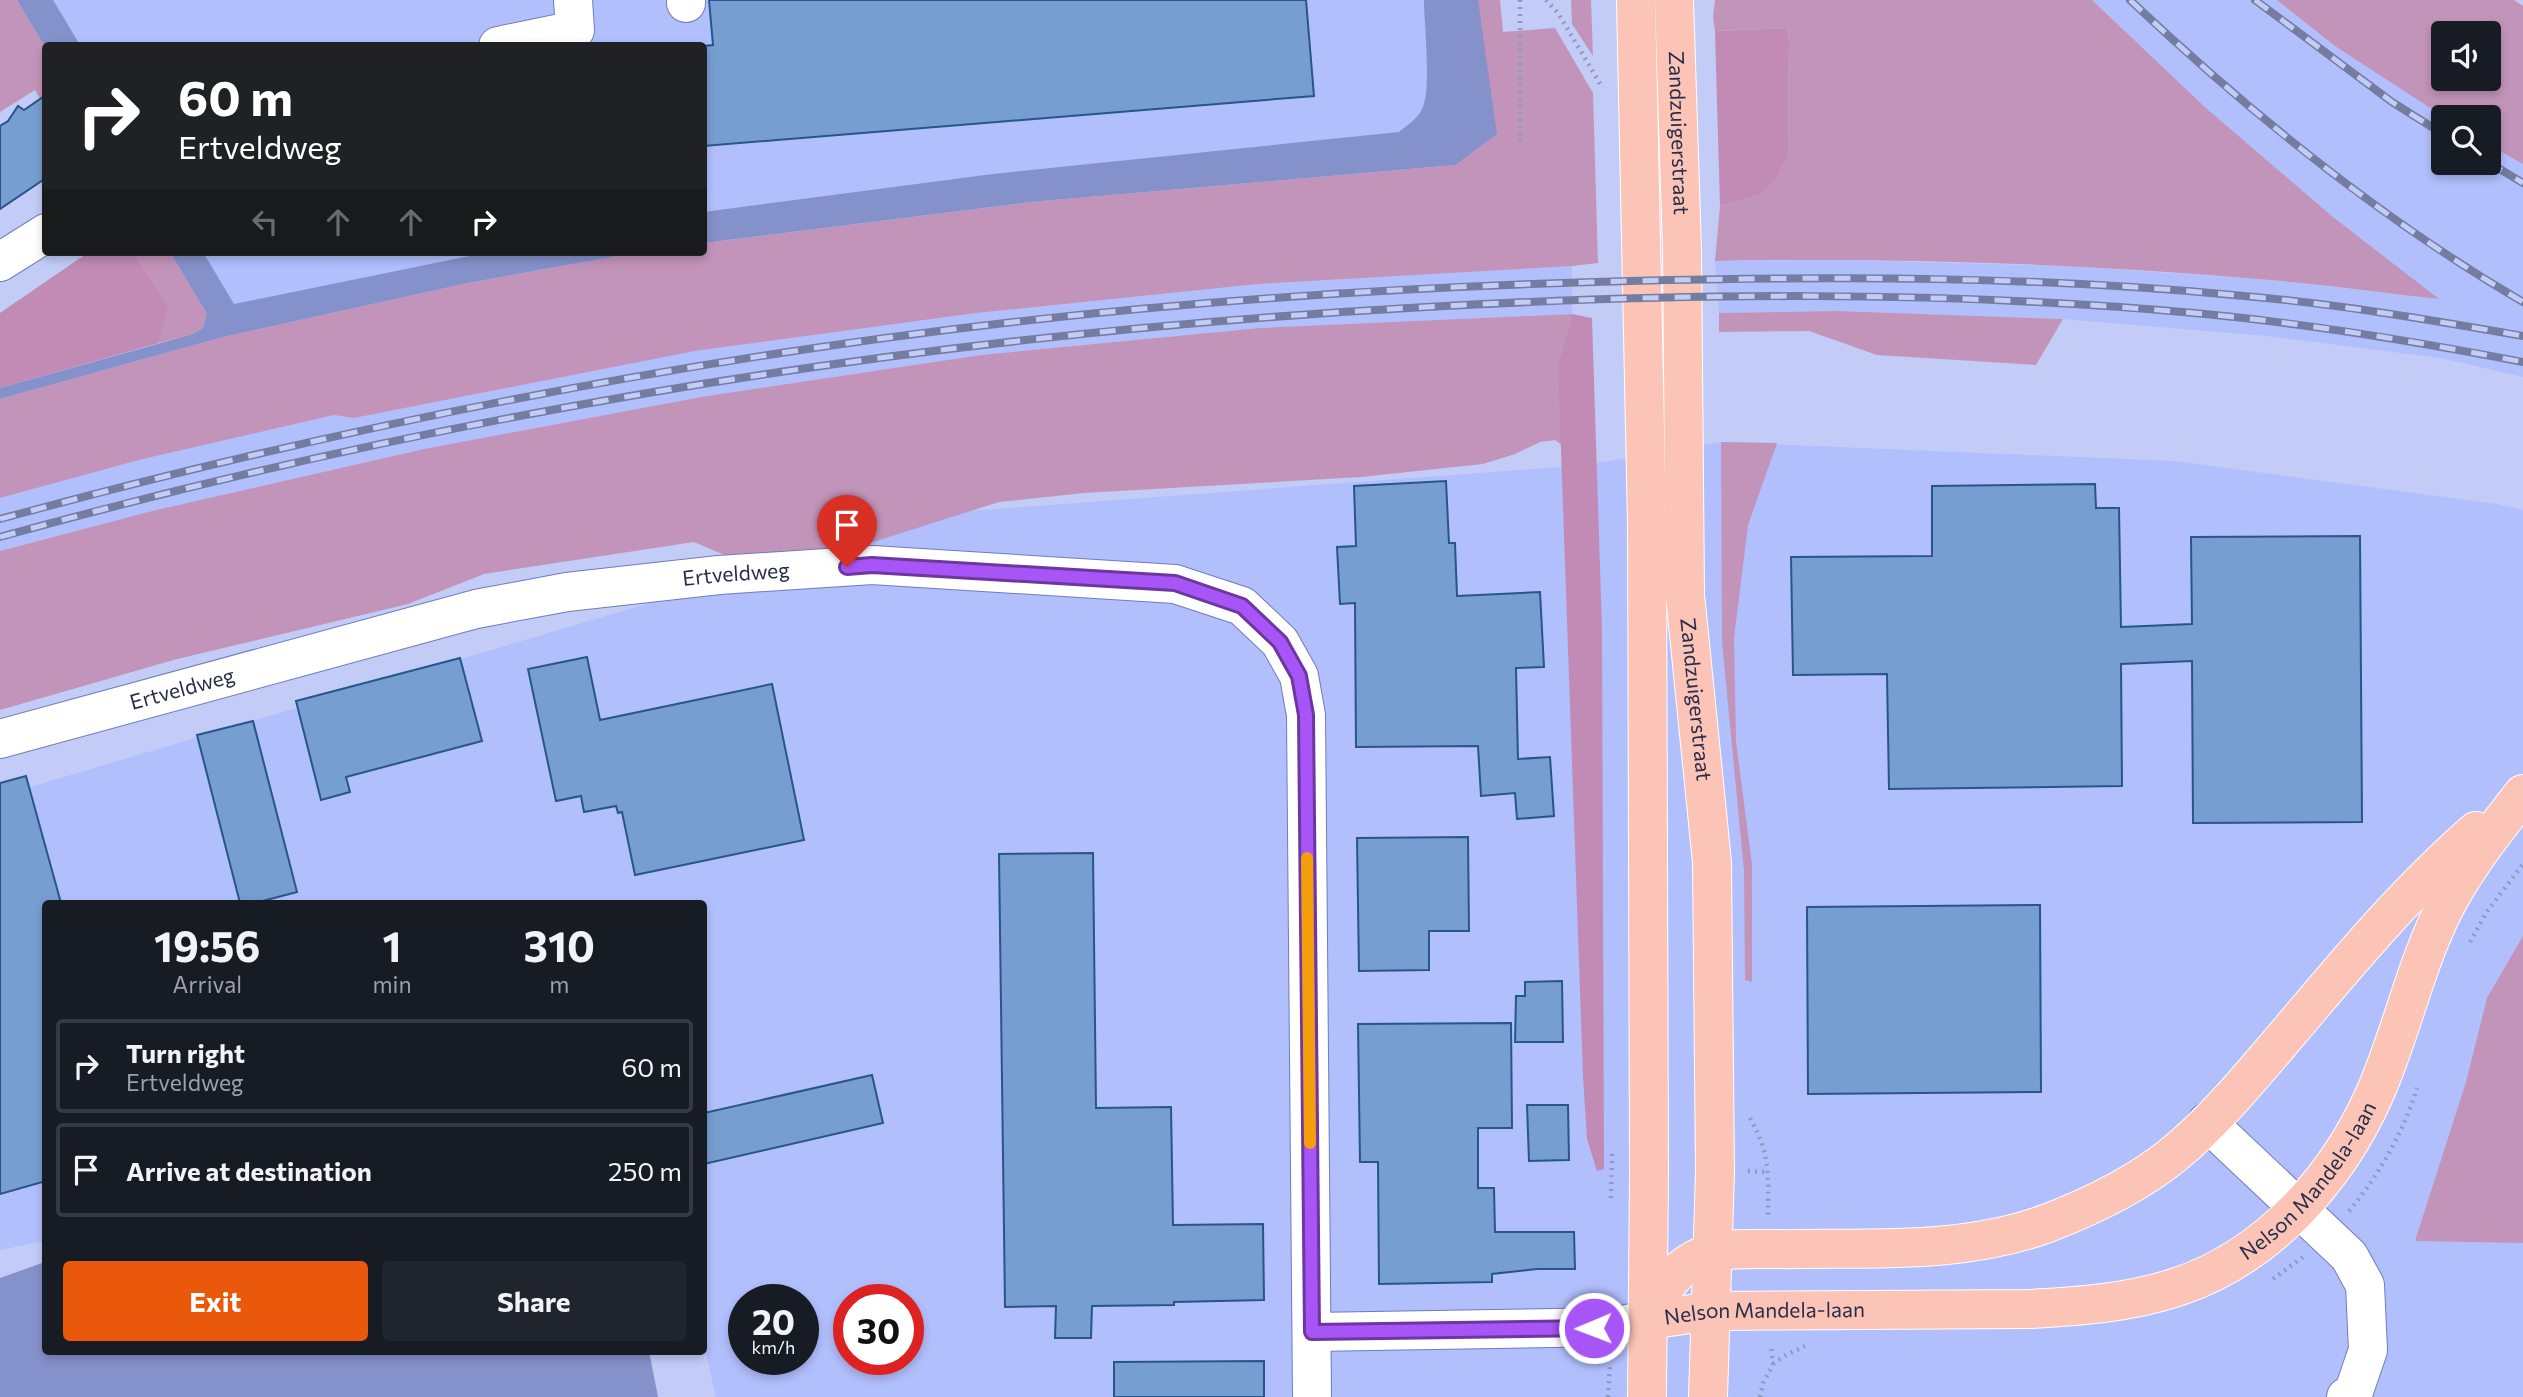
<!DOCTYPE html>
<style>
body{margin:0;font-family:Commissioner,sans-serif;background:#20242c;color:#f1f3f6;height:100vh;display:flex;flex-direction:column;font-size:26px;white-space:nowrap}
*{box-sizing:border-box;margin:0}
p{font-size:23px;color:#9ea1a6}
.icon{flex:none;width:38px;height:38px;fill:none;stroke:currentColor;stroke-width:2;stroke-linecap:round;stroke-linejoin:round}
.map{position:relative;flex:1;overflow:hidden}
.side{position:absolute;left:42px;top:900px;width:665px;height:455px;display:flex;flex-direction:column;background:#171b24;border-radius:7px;box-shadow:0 4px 10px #0003}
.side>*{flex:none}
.hud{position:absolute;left:42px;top:42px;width:665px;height:214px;border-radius:7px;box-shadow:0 4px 10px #0003;background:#202124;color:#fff;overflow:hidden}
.buttons{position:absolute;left:2431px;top:21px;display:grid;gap:14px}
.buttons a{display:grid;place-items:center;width:70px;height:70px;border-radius:7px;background:#171b24;box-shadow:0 4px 10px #0003;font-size:35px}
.speed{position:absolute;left:728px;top:1284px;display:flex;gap:14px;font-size:35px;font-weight:700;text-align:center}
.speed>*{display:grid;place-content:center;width:91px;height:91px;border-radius:50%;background:#171b24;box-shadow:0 4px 10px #0003;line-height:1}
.speed small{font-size:18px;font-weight:400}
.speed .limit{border:10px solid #d22;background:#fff;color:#111}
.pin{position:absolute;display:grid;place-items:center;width:60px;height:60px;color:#fff;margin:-72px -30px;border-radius:50% 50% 50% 0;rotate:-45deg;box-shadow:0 0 7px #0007}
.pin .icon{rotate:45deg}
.me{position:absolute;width:77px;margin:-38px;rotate:269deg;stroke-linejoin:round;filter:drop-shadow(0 0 5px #0008)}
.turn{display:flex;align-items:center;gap:24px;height:147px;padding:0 21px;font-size:32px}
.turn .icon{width:91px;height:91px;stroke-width:2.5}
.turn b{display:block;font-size:49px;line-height:60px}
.lanes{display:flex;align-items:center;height:66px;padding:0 21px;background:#0003;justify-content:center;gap:35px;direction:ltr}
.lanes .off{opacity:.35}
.eta{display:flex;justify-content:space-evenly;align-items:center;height:119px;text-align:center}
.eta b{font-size:42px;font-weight:700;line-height:49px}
.action{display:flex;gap:14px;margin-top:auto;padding:14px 21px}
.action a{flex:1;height:80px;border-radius:7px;background:#ea580c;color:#fff;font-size:28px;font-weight:700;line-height:80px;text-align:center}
.action a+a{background:#20242c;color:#f1f3f6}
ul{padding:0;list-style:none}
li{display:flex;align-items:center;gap:21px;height:94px;margin:0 14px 10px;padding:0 7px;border:4px solid #363941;border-radius:7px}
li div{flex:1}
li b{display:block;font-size:26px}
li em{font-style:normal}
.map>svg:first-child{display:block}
</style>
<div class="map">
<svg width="2523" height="1397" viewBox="0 0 2523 1397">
<rect width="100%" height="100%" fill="#c2ccf7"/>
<g fill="#b1bffd" fill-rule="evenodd">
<path d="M 0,0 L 1496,0 L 1513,136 L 704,229 L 704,46 L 46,46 L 45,100 Z"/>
<path d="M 2092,0 L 2277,0 L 2335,46 L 2444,117 L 2443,163 L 2488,163 L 2489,145 L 2523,164 L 2523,377 L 2441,358 L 2267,336 L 2063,319 L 1837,311 L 1719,313 L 1715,261 L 1747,261 L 1838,260 L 2066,266 L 2272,280 L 2438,299 L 2333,217 L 2206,108 Z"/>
<path d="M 138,252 L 571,252 L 184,328 Z"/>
<path d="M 1572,266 L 1572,314 L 1260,328 L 981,355 L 701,397 L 424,449 L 152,511 L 0,551 L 0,498 L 143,459 L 334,415 L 354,418 L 695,351 L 976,313 L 1258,284 Z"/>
<path d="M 1721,442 L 2174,461 L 2496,504 L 2523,510 L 2523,1397 L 716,1397 L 704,1345 L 704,903 L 46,903 L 45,1241 L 0,1250 L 0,796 L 956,512 L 1586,465 ZM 744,1300 L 803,1300 L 803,1360 L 744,1360 ZM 849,1300 L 908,1300 L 908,1360 L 849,1360 Z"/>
</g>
<g fill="#c394b9" fill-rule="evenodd">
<path d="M 0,0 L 17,0 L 45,47 L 45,107 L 35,90 L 0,112 Z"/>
<path d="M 1478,0 L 1500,0 L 1503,32 L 1555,28 L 1593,93 L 1598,263 L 1572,266 L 1258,284 L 976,313 L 695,351 L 354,418 L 334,415 L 143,459 L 0,498 L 0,399 L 223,337 L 468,283 L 640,252 L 704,252 L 704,243 L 1031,202 L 1455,165 Z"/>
<path d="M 1571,0 L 1591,0 L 1593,56 L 1572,24 Z"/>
<path d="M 1715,0 L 2092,0 L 2206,108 L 2333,217 L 2439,299 C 2383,293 2327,285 2271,280 C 2087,264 1900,257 1715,261 L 1720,206 L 1759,195 L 1788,154 L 1789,41 L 1787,28 L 1715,31 L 1713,17 Z"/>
<path d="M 2277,0 L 2514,0 L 2523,6 L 2523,164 L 2489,145 L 2488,117 L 2444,117 L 2335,46 ZM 2488,33 L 2488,79 L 2443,79 L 2443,33 Z"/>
<path d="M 133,252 L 170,252 L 207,314 L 203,328 L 193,334 L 159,343 L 167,308 Z"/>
<path d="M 1837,311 L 2063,319 L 2036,365 L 1877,355 L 1809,331 L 1719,332 L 1719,313 Z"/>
<path d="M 1572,314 L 1558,364 L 1563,446 L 1555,440 L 1540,442 L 1515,454 L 1483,464 L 1361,477 L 1084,493 L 999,502 L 848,550 L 729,557 L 694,542 L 484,574 L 408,604 L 177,659 L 0,710 L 0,551 L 152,511 L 424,449 L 701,397 L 981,355 L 1260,328 Z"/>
<path d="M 1721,442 L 1777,443 L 1748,525 L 1734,638 L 1736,741 L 1752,865 L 1752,982 L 1745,980 L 1744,871 L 1722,642 Z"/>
<path d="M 2523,936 L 2523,1243 L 2415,1241 L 2466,1082 L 2487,998 Z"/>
</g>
<g fill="#c18bb5">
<path d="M 1787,28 L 1789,41 L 1788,154 L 1774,181 L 1759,195 L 1720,206 L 1715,31 Z"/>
<path d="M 89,252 L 133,252 L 168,308 L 159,343 L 0,388 L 0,313 Z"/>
<path d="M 1572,314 L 1592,318 L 1602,630 L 1604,1169 L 1597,1171 L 1587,1139 L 1583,1076 L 1558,364 Z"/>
</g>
<g fill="#8591cb">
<path d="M 17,0 L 53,0 L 80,45 L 45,47 Z"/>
<path d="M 1424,0 L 1478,0 L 1497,134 L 1455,165 L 1031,202 L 704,243 L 704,212 L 993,174 L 1399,132 C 1407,125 1418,119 1422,109 C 1432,90 1424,24 1424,0 Z"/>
<path d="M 170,252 L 203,252 L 234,304 L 489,252 L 640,252 L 468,283 L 223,337 L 0,399 L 0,388 L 193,334 L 203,328 L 207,314 Z"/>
<path d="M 45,1262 L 46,1351 L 649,1351 L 658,1397 L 0,1397 L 0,1278 Z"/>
</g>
<g fill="#769ed0" stroke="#28558b" stroke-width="2">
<path d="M 709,0 L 1306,0 L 1314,96 L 704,146 L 704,46 L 713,45 Z"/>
<path d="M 46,95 L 46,178 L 0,209 L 0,126 L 8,121 L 18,106 L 24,110 Z"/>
<path d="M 1446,481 L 1449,543 L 1455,543 L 1457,596 L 1540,592 L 1544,667 L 1516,668 L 1518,759 L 1550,757 L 1554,816 L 1517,819 L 1515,793 L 1481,796 L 1478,746 L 1356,747 L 1355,603 L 1340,604 L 1337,547 L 1356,546 L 1354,486 Z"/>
<path d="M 2095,484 L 2096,508 L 2119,508 L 2121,627 L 2192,624 L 2191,537 L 2360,536 L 2362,822 L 2193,823 L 2192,661 L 2121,664 L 2122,786 L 1889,789 L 1887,674 L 1793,675 L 1791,557 L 1932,556 L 1932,486 Z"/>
<path d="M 587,657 L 600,720 L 772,684 L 804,840 L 635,875 L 622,812 L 618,813 L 616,806 L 584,812 L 581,796 L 556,801 L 528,669 Z"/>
<path d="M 460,658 L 482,741 L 346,777 L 350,792 L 321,800 L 296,701 Z"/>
<path d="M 253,721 L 297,892 L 255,903 L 240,903 L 197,735 Z"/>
<path d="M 26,776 L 61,903 L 46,903 L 46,1181 L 0,1194 L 0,783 Z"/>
<path d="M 1468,837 L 1469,931 L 1429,931 L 1429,970 L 1359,971 L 1357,838 Z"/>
<path d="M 1093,853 L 1096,1108 L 1171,1107 L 1173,1225 L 1263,1224 L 1264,1300 L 1174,1302 L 1174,1305 L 1092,1306 L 1091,1338 L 1055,1338 L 1056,1306 L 1005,1307 L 999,854 Z"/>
<path d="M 2040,905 L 2041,1092 L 1808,1094 L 1807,907 Z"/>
<path d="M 1562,981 L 1563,1042 L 1515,1042 L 1516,996 L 1525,996 L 1525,982 Z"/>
<path d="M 1511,1023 L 1512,1128 L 1478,1128 L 1478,1188 L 1494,1188 L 1495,1232 L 1574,1232 L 1575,1269 L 1537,1269 L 1492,1274 L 1492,1282 L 1379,1284 L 1378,1162 L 1360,1162 L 1358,1024 Z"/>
<path d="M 872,1075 L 883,1123 L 704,1164 L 704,1113 Z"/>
<path d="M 1527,1105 L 1568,1105 L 1569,1160 L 1529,1161 Z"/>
<path d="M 1264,1361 L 1264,1397 L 1114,1397 L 1114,1362 Z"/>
</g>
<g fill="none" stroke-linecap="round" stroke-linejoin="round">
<g stroke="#6f7cbe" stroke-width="40">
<g id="minor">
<path d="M 686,0 L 686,3"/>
<path d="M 498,46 L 575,30 L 573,0"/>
<path d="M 0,262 L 46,233"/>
<path id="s1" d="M 0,739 L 476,609 L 567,592 L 719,575 L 872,565 L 1175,584 L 1242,606 L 1280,642 L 1299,676 L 1306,715 L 1312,1397"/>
<path d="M 2207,1122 L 2349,1256 L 2365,1285 L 2368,1350 L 2353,1394 L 2346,1397"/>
<path d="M 1312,1332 L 1611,1327 L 1648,1320"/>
</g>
</g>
<g stroke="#fff" stroke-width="40">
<g id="major">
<path d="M 1636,0 L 1647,525 L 1649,1173 L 1647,1397"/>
<path id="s2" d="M 1674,0 L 1682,249 L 1685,595 L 1712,862 L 1715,1172 L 1708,1397"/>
<path d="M 1649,1318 C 1661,1288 1676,1266 1707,1254 C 1727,1246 1773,1250 1796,1249 C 1880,1248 1968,1253 2048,1223 C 2092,1206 2136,1185 2173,1155 C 2216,1120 2253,1074 2289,1032 C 2348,962 2407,891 2476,831"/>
<path id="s3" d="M 1648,1320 L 1712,1311 L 2030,1309 C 2080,1306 2129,1303 2177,1287 C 2268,1257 2338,1178 2376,1091 C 2402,1031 2415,966 2445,907 C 2466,866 2495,830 2523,794"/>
</g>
</g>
<g stroke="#9099bf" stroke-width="4.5" stroke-dasharray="2 5" stroke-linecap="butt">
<path d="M 1520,0 L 1520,145"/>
<path d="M 1546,0 L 1558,13 L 1602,87"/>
<path d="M 2470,942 L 2486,913 L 2523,864"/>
<path d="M 1750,1118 C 1771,1155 1768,1176 1768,1217"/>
<path d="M 1748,1171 L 1768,1172"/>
<path d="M 1611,1198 L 1612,1154"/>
<path d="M 2349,1211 C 2379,1175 2403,1133 2417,1088"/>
<path d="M 2273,1279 L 2303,1257"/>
<path d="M 1773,1364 L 1784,1356 L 1805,1346"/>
<path d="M 1608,1397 L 1610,1364"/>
<path d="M 1760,1397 L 1763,1383 L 1773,1365 L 1771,1345"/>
</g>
<use href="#minor" stroke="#fff" stroke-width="38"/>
<use href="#major" stroke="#fbc4b6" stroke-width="38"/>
<g stroke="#747c9f" stroke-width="8">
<g id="rail">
<path d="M 2130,0 C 2250,113 2381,219 2523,302"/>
<path d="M 2255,0 L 2392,102 L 2443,134"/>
<path d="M 2488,162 L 2523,183"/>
<path d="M 0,519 C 329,430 666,362 1005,323 C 1212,299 1421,286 1630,281 C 1836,276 2040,276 2244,296 C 2338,304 2431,320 2523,336"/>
<path d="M 0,537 C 465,408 944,333 1426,307 C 1681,293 1939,290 2194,313 C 2305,323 2414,341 2523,362"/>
</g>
</g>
<use href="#rail" stroke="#c2ccf7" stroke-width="5" stroke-dasharray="16" stroke-linecap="butt"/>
</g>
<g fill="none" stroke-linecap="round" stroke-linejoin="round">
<g stroke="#6d37a1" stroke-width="18">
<path id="route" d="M 847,567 L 872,565 L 1175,583 L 1242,606 L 1280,642 L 1299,676 L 1306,715 L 1312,1332 L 1594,1328"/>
</g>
<use href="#route" stroke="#a855f7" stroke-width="12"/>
<path stroke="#f59e0b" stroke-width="12" d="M 1307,858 L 1310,1143"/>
</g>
<g text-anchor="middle" stroke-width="7" stroke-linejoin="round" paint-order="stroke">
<g font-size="21" fill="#282e4a" stroke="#c2ccf7">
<text dy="7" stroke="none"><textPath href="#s2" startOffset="133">Zandzuigerstraat</textPath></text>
<text dy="7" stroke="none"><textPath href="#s1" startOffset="756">Ertveldweg</textPath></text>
<text dy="7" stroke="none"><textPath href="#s1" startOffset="189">Ertveldweg</textPath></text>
<text dy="7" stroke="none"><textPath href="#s2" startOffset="700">Zandzuigerstraat</textPath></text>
<text dy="7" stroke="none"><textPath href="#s3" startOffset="705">Nelson Mandela-laan</textPath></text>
<text dy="7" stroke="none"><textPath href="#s3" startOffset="117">Nelson Mandela-laan</textPath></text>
</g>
</g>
</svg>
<div class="buttons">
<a><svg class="icon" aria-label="sound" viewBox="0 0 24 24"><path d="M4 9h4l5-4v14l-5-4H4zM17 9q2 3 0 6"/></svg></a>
<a><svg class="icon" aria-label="search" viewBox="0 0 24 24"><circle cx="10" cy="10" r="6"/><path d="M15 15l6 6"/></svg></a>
</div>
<div class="speed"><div>20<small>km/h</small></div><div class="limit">30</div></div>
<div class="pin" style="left:847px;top:567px;background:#d93025"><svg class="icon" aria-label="arrive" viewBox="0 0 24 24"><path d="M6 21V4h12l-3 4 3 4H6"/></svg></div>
<svg class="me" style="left:1594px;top:1328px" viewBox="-20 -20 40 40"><circle r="17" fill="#a855f7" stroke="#fff" stroke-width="3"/><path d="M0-11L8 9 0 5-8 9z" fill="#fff"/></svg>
<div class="hud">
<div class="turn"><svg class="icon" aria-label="right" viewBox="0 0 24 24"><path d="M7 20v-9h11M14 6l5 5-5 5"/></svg><div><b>60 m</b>Ertveldweg</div></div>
<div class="lanes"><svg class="icon off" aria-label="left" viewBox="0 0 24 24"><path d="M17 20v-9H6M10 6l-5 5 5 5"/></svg><svg class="icon off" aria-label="ahead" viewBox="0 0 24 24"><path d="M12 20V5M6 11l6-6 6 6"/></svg><svg class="icon off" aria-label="ahead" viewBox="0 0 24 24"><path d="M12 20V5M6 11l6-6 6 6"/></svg><svg class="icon" aria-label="right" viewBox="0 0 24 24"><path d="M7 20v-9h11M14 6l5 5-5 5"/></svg></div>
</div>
<section class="side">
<div class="eta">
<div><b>19:56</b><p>Arrival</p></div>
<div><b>1</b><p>min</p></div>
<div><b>310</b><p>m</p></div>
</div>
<ul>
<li><svg class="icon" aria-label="right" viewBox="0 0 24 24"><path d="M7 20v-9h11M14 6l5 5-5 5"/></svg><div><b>Turn right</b><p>Ertveldweg</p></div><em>60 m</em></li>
<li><svg class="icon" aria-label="arrive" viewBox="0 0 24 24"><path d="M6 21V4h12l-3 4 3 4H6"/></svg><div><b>Arrive at destination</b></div><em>250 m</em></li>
</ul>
<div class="action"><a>Exit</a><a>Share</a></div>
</section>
</div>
